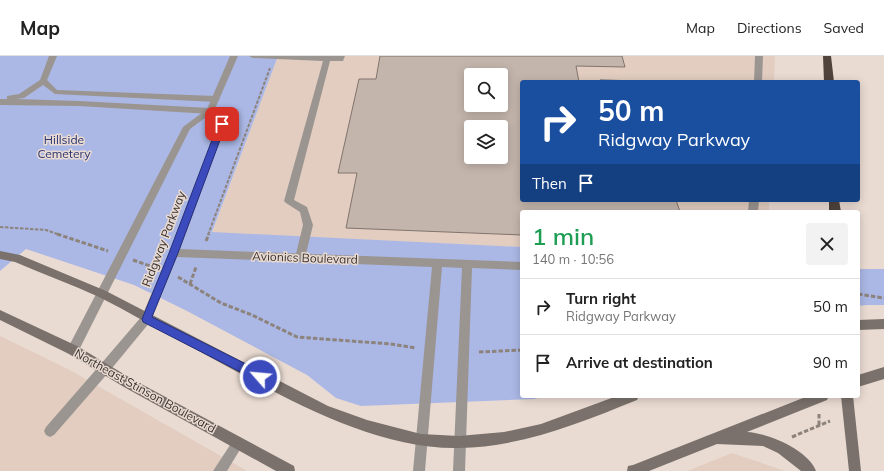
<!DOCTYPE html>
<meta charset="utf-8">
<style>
body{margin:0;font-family:Mulish,sans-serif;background:#f2f2f2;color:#222;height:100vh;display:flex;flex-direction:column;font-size:15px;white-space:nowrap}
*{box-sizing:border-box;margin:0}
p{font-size:13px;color:#767676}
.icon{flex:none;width:22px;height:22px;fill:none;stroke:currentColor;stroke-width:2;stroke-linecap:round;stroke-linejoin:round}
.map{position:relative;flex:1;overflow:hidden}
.drawer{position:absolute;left:520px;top:154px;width:340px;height:188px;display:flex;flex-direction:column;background:#fff;border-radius:4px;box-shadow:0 2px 10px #0003}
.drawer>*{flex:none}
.hud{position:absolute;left:520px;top:24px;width:340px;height:122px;border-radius:4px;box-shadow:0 2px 10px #0003;background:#1a4fa0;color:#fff;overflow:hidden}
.buttons{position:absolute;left:464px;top:12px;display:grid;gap:8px}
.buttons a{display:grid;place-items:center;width:44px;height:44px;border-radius:4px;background:#fff;box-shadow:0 2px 10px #0003;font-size:20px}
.pin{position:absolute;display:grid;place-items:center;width:34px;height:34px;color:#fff;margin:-17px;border-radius:8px;box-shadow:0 2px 6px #0006}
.me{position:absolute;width:44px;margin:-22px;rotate:297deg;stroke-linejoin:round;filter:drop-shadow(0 0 3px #0008)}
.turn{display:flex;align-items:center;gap:14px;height:84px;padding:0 12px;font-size:18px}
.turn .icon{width:52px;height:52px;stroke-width:2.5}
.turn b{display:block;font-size:28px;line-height:34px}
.then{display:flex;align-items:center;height:38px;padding:0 12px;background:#0003;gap:8px;font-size:15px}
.round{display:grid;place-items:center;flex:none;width:42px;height:42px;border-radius:4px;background:#f2f2f2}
.overview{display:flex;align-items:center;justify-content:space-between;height:68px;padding:0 12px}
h1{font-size:24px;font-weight:600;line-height:30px;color:#1e9e55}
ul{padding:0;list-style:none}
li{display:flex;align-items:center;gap:12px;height:56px;padding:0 12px;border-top:1px solid #e0e0e0}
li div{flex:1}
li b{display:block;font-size:15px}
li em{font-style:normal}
header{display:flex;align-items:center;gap:24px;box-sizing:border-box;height:56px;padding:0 20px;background:#fff;border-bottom:1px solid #e0e0e0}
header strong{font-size:19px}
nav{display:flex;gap:22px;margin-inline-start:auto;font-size:14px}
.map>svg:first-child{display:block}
</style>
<header>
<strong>Map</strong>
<nav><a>Map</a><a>Directions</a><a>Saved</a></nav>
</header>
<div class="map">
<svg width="884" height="415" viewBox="0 0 884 415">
<rect width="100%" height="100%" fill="#eadbd2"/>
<g fill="#e2cdc0" fill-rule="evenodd">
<path d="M 278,0 L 775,0 L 774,26 L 522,26 L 522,144 L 769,144 L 769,156 L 522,156 L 522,191 L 212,177 ZM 471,19 L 501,19 L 501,49 L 471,49 ZM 471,71 L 501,71 L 501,101 L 471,101 Z"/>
<path d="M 0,280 L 68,313 L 247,415 L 0,415 Z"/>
<path d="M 732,397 L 785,415 L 687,415 Z"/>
</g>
<g fill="#abb8e5">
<path d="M 0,0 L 278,0 L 212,176 L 522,191 L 522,340 L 545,340 L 534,343 L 361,350 L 336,342 L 307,319 L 187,255 L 134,229 L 26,193 L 0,215 Z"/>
<path d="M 858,213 L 884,213 L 884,249 L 867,249 L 858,250 Z"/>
</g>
<path fill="#c3b5ac" stroke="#81746c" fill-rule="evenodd" d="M 380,0 L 622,0 L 625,11 L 576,10 L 579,26 L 522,26 L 522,144 L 676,144 L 680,156 L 522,156 L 522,179 L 346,172 L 357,117 L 338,117 L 359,23 L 376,23 ZM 471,19 L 501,19 L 501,49 L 471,49 ZM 471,71 L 501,71 L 501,101 L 471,101 Z"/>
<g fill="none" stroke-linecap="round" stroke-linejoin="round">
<g stroke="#8d837d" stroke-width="2" stroke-dasharray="3.5 1.5" stroke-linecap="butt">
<path d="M 0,171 L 46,174 L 60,179"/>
<path d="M 208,179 L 270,12"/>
</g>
<g stroke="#8d837d" stroke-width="3" stroke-dasharray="4.5 2" stroke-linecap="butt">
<path d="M 57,178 L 108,195"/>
<path d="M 206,185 L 209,178"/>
<path d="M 133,204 L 153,211"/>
<path d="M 178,221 L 221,247 L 252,259 L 297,281 L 391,288 L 416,292"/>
<path d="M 190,228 L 196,211"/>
<path d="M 858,238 L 884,242"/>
<path d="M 479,296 L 522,294"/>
<path d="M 819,358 L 819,369"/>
<path d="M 792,381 L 830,365"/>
</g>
<g fill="#9b9591" fill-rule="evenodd">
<path d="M 49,0 L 57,0 L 47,24 L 57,34 L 216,40 L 220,43 L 216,46 L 55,38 L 43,29 L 24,42 L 16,43 L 79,45 L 210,52 L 214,55 L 210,58 L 79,50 L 0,49 L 0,43 L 7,43 L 7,40 L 19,38 L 40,24 Z"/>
<path d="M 249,0 L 345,0 L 343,5 L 330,5 L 294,144 L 307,151 L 313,169 L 305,202 L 304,205 L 300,206 L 296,205 L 295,202 L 303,169 L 300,156 L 286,147 L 284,145 L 323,5 L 253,2 Z"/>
<path d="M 600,23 L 621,24 L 625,26 L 600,26 Z"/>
<path d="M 104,308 L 108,309 L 110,313 L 108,317 L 54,379 L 50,381 L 46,379 L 44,375 L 46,371 L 100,309 Z"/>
<path d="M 238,381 L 242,383 L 244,387 L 227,415 L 213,415 L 234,383 Z"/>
</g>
<g fill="#9b9591" fill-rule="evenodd">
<path d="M 230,0 L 238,0 L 214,55 L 226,68 L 180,193 L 522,206 L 522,214 L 472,212 L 465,415 L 453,415 L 462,212 L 442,211 L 425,415 L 413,415 L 432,211 L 177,201 L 150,266 L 108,317 L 104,318 L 100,317 L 98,313 L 100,309 L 142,260 L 169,197 L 218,68 L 209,59 L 190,73 L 77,298 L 73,299 L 69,298 L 67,294 L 69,290 L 183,71 L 207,53 Z"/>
<path d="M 755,0 L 763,0 L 762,26 L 754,26 Z"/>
<path d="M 749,144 L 759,144 L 758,156 L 748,156 Z"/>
</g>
<g fill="#7a716c" fill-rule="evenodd">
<path d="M 0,195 L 20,199 L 106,235 L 328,350 L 367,364 L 421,378 L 459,380 L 504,376 L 541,368 L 617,340 L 639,340 L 637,344 C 580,367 522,391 459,392 C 364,394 264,329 182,286 C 154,271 127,255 99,241 C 71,228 43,218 15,206 L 0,203 Z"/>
<path d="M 0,254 L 77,290 L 132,323 L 294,410 L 295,415 L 276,415 L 124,331 L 69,298 L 0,264 Z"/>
<path d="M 884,263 L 884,273 L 858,274 L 858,264 Z"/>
<path d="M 884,311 L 884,323 L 858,331 L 858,319 Z"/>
<path d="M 808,340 L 829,340 L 827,344 L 747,376 C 768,377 808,394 816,415 L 801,415 L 778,397 L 763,390 L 717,388 L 649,415 L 627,415 L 628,410 L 633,409 Z"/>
<path d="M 841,340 L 853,340 L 861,415 L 849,415 Z"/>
</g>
<g fill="#4f433c" fill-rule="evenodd">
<path d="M 823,0 L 831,0 L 834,26 L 824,26 Z"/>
<path d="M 829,144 L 839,144 L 841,156 L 829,156 Z"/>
</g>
</g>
<path fill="#3b4abd" stroke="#26307b" d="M 222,65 L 226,68 L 178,197 L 152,261 L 264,317 L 266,321 L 264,324 L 260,326 L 143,266 L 142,263 L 169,197 L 218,68 Z"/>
<g text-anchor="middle" stroke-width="3" stroke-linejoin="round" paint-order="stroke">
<g font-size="12" fill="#283472" stroke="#eadbd2">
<text x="64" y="88">Hillside<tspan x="64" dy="14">Cemetery</tspan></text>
</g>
<g font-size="12" fill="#38322f" stroke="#eadbd2">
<text transform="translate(164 183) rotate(-69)" y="4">Ridgway Parkway</text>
<text transform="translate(305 202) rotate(2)" y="4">Avionics Boulevard</text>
<text transform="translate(145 335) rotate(29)" y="4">Northeast Stinson Boulevard</text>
</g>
</g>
</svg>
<div class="buttons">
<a><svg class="icon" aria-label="search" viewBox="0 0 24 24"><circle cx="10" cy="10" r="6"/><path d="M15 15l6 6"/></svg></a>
<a><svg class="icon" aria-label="layers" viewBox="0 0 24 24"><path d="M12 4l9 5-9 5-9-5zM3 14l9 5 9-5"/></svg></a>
</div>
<div class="pin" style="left:222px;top:68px;background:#d93025"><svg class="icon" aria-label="arrive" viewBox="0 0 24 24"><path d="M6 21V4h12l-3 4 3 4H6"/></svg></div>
<svg class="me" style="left:260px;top:321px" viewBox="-20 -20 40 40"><circle r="17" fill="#3b4abd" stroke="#fff" stroke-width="3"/><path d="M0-11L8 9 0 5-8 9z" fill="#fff"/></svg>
<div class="hud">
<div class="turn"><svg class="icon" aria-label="right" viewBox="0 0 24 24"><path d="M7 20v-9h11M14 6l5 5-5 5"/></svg><div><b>50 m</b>Ridgway Parkway</div></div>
<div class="then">Then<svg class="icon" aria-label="arrive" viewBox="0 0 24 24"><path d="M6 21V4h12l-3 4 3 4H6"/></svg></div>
</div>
<section class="drawer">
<div class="overview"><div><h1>1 min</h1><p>140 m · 10:56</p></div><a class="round"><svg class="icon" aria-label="close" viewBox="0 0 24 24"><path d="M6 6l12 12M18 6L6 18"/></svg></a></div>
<ul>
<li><svg class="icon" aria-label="right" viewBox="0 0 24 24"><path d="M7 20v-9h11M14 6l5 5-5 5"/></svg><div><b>Turn right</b><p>Ridgway Parkway</p></div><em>50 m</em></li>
<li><svg class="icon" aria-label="arrive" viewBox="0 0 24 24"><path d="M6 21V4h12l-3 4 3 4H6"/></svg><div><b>Arrive at destination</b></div><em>90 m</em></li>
</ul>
</section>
</div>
